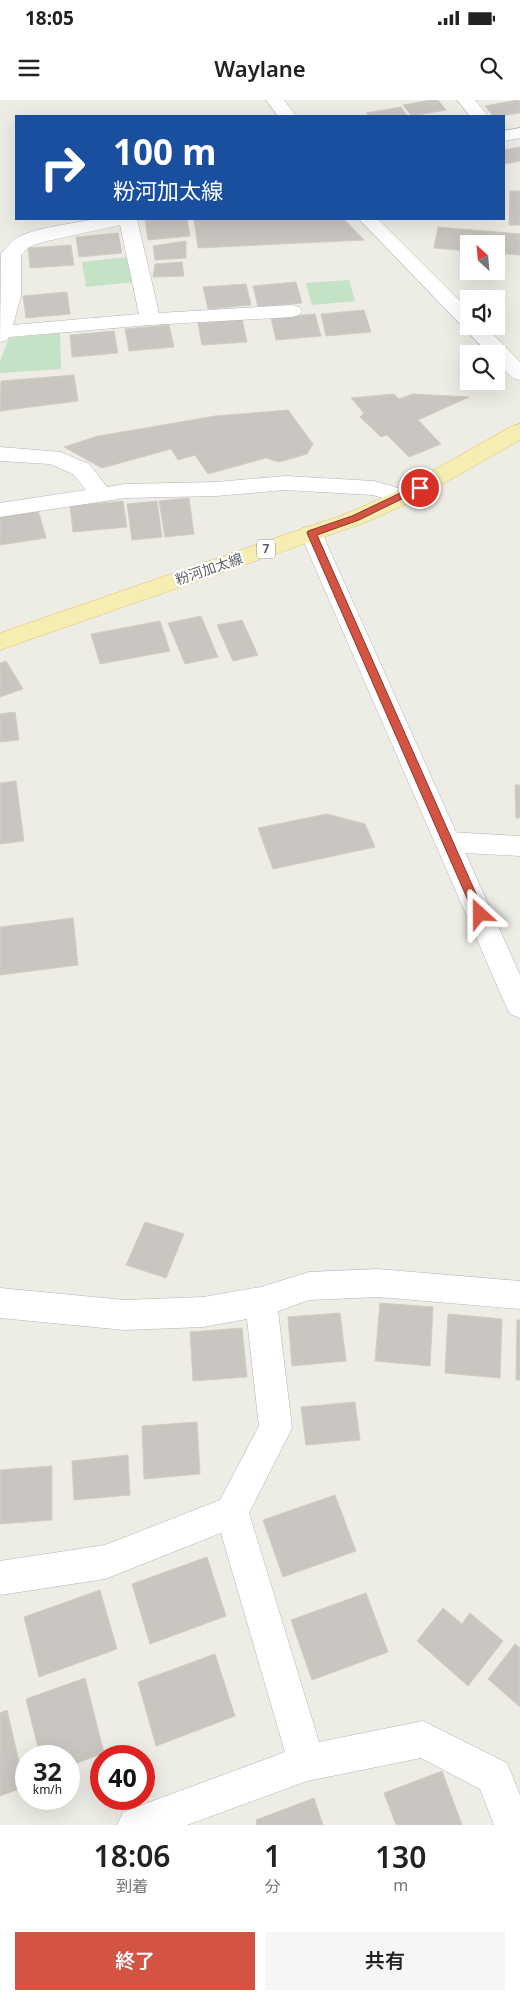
<!DOCTYPE html>
<html lang="ja">
<meta charset="utf-8">
<style>
body{margin:0;font-family:"Noto Sans","Noto Sans JP",sans-serif;background:#f6f6f6;color:#222;height:100vh;display:flex;flex-direction:column;font-size:19px;white-space:nowrap}
*{box-sizing:border-box;margin:0}
p{font-size:16px;color:#767676}
.icon{flex:none;width:28px;height:28px;fill:none;stroke:currentColor;stroke-width:2;stroke-linecap:round;stroke-linejoin:round}
.map{position:relative;height:1725px;overflow:hidden}
.side{display:flex;flex-direction:column;background:#fff;flex:1}
.side>*{flex:none}
.guide{position:absolute;left:15px;top:15px;width:490px;height:105px;border-radius:0px;box-shadow:0 5px 20px #0002;background:#1a4fa0;color:#fff;overflow:hidden}
.needle{width:32px;rotate:334deg}
.buttons{position:absolute;left:460px;top:135px;display:grid;gap:10px}
.buttons a{display:grid;place-items:center;width:45px;height:45px;border-radius:0px;background:#fff;box-shadow:0 5px 20px #0002;font-size:25px}
.speed{position:absolute;left:15px;top:1645px;display:flex;gap:10px;font-size:25px;font-weight:700;text-align:center}
.speed>*{display:grid;place-content:center;width:65px;height:65px;border-radius:50%;background:#fff;box-shadow:0 5px 20px #0002;line-height:1}
.speed small{font-size:12px;font-weight:400}
.speed .limit{border:8px solid #d22;background:#fff;color:#111}
.pin{position:absolute;display:grid;place-items:center;width:42px;height:42px;color:#fff;margin:-21px;border:2px solid #fff;border-radius:50%;box-shadow:0 1px 5px #0007}
.me{position:absolute;width:55px;margin:-28px;rotate:336deg;stroke-linejoin:round;filter:drop-shadow(0 0 4px #0008)}
.turn{display:flex;align-items:center;gap:18px;height:105px;padding:0 15px;font-size:22px}
.turn .icon{width:65px;height:65px;stroke-width:2.5}
.turn b{display:block;font-size:35px;line-height:42px}
.eta{display:flex;justify-content:space-evenly;align-items:center;height:85px;text-align:center}
.eta b{font-size:30px;font-weight:600;line-height:35px}
.button{display:flex;gap:10px;margin-top:auto;padding:10px 15px}
.button a{flex:1;height:58px;border-radius:0px;background:#d45444;color:#fff;font-size:20px;font-weight:600;line-height:58px;text-align:center}
.button a+a{background:#f6f6f6;color:#222}
.status{display:flex;justify-content:space-between;align-items:center;height:35px;padding:0 25px;background:#fff;direction:ltr}
.status svg{height:14px;fill:currentColor}
header{display:flex;justify-content:space-between;align-items:center;height:65px;padding:0 15px;background:#fff;font-size:22px;font-weight:600}
.map>svg:first-child{display:block}
</style>
<div class="status"><b>18:05</b><svg viewBox="0 0 49 12"><path d="M0 12V9h3v3zM5 12V6h3v6zM10 12V3h3v9zM15 12V0h3v12zM26 1h20v11H26zM47 4h2v5h-2z"/></svg></div>
<header><svg class="icon" aria-label="menu" viewBox="0 0 24 24"><path d="M4 6h16M4 12h16M4 18h16"/></svg>Waylane<svg class="icon" aria-label="search" viewBox="0 0 24 24"><circle cx="10" cy="10" r="6"/><path d="M15 15l6 6"/></svg></header>
<div class="map">
<svg width="520" height="1725" viewBox="0 0 520 1725">
<rect width="100%" height="100%" fill="#edece5"/>
<g fill="#c4e2c5">
<path d="M 129,157 L 133,182 L 86,187 L 82,162 Z"/>
<path d="M 349,180 L 355,201 L 312,205 L 306,183 Z"/>
<path d="M 60,233 L 61,269 L 0,273 L 0,261 L 9,238 Z"/>
</g>
<g fill="#c9c6c1" stroke="#d1cdc4">
<path d="M 430,0 L 438,0 L 446,10 L 412,16 L 403,5 Z"/>
<path d="M 517,0 L 520,1 L 520,13 L 500,16 L 493,16 L 485,6 Z"/>
<path d="M 401,7 L 407,16 L 369,16 L 366,13 Z"/>
<path d="M 520,47 L 520,61 L 504,64 L 504,50 Z"/>
<path d="M 510,91 L 520,91 L 520,125 L 509,125 Z"/>
<path d="M 164,119 L 187,119 L 190,136 L 148,140 L 145,120 Z"/>
<path d="M 194,119 L 344,119 L 364,140 L 198,148 Z"/>
<path d="M 438,127 L 520,134 L 520,155 L 496,153 L 496,144 L 469,144 L 469,151 L 434,148 Z"/>
<path d="M 118,133 L 122,153 L 79,157 L 76,137 Z"/>
<path d="M 186,141 L 186,158 L 155,160 L 153,146 Z"/>
<path d="M 71,145 L 74,165 L 30,168 L 28,148 Z"/>
<path d="M 182,162 L 184,176 L 153,177 L 155,164 Z"/>
<path d="M 296,182 L 302,203 L 258,207 L 253,186 Z"/>
<path d="M 246,184 L 251,205 L 208,209 L 203,187 Z"/>
<path d="M 67,192 L 70,214 L 26,218 L 23,196 Z"/>
<path d="M 364,210 L 371,232 L 326,236 L 321,214 Z"/>
<path d="M 315,214 L 321,236 L 276,240 L 271,218 Z"/>
<path d="M 242,219 L 247,242 L 202,245 L 198,223 Z"/>
<path d="M 169,225 L 174,247 L 129,251 L 125,229 Z"/>
<path d="M 114,231 L 118,253 L 72,257 L 70,235 Z"/>
<path d="M 74,275 L 78,301 L 0,311 L 1,281 Z"/>
<path d="M 394,294 L 399,299 L 413,294 L 469,297 L 418,320 L 441,344 L 409,357 L 387,335 L 381,337 L 360,317 L 364,313 L 351,298 Z"/>
<path d="M 288,310 L 313,344 L 307,354 L 279,362 L 266,358 L 208,374 L 195,355 L 178,360 L 171,349 L 102,368 L 64,347 L 98,336 L 175,323 L 215,316 Z"/>
<path d="M 189,398 L 194,434 L 165,437 L 159,401 Z"/>
<path d="M 123,401 L 127,427 L 73,432 L 70,406 Z"/>
<path d="M 157,401 L 162,437 L 132,440 L 127,404 Z"/>
<path d="M 38,410 L 46,438 L 0,445 L 0,416 Z"/>
<path d="M 201,516 L 218,557 L 185,564 L 168,523 Z"/>
<path d="M 242,520 L 258,555 L 233,561 L 217,525 Z"/>
<path d="M 160,521 L 170,551 L 100,564 L 91,534 Z"/>
<path d="M 6,561 L 23,589 L 0,597 L 0,563 Z"/>
<path d="M 15,612 L 19,640 L 0,642 L 0,614 Z"/>
<path d="M 16,681 L 24,741 L 0,744 L 0,683 Z"/>
<path d="M 515,685 L 520,685 L 520,718 L 516,718 Z"/>
<path d="M 327,714 L 365,724 L 375,747 L 273,769 L 258,728 Z"/>
<path d="M 73,818 L 78,865 L 0,875 L 0,827 Z"/>
<path d="M 145,1122 L 184,1134 L 166,1178 L 126,1165 Z"/>
<path d="M 380,1203 L 433,1207 L 430,1266 L 375,1261 Z"/>
<path d="M 340,1213 L 346,1261 L 292,1266 L 288,1217 Z"/>
<path d="M 448,1214 L 502,1219 L 500,1278 L 445,1273 Z"/>
<path d="M 517,1220 L 520,1220 L 520,1280 L 516,1280 Z"/>
<path d="M 242,1228 L 247,1277 L 193,1281 L 190,1232 Z"/>
<path d="M 355,1302 L 360,1340 L 306,1345 L 301,1307 Z"/>
<path d="M 197,1322 L 200,1374 L 144,1379 L 142,1326 Z"/>
<path d="M 128,1355 L 130,1395 L 74,1400 L 72,1361 Z"/>
<path d="M 52,1366 L 52,1420 L 0,1424 L 0,1370 Z"/>
<path d="M 335,1395 L 356,1451 L 283,1477 L 263,1420 Z"/>
<path d="M 207,1457 L 226,1516 L 150,1544 L 132,1484 Z"/>
<path d="M 100,1490 L 117,1549 L 39,1577 L 24,1517 Z"/>
<path d="M 366,1493 L 388,1552 L 312,1580 L 291,1520 Z"/>
<path d="M 443,1508 L 462,1524 L 470,1513 L 503,1541 L 468,1586 L 417,1541 Z"/>
<path d="M 515,1544 L 520,1548 L 520,1607 L 488,1579 Z"/>
<path d="M 215,1554 L 235,1616 L 156,1646 L 138,1582 Z"/>
<path d="M 85,1578 L 104,1653 L 69,1666 L 69,1656 L 40,1656 L 26,1599 Z"/>
<path d="M 7,1610 L 25,1687 L 0,1696 L 0,1613 Z"/>
<path d="M 442,1671 L 462,1725 L 396,1725 L 384,1693 Z"/>
<path d="M 314,1698 L 323,1725 L 257,1725 L 256,1720 Z"/>
</g>
<g fill="none" stroke-linecap="round" stroke-linejoin="round">
<g stroke="#b2b4b8" stroke-width="1">
<g id="minor">
<path d="M 457,0 L 475,0 L 488,16 L 470,16 Z"/>
<path d="M 520,28 L 520,38 L 504,41 L 504,31 Z"/>
<path d="M 96,119 L 137,119 L 159,213 L 292,205 L 299,207 L 302,211 L 299,215 L 292,217 L 150,225 L 9,237 L 7,240 L 0,242 L 1,154 C 5,149 10,143 15,139 C 31,128 76,123 96,119 ZM 120,125 L 139,214 L 13,225 L 21,196 L 21,155 L 29,147 L 43,142 Z"/>
<path d="M 0,347 L 61,352 L 89,364 L 107,387 L 125,384 L 216,382 L 285,376 L 374,381 L 411,392 L 414,397 L 411,402 L 403,404 L 373,395 L 285,390 L 216,396 L 125,398 L 0,417 L 0,403 L 86,390 L 73,374 L 50,364 L 0,361 Z"/>
<path d="M 448,732 L 520,736 L 520,756 L 448,752 L 439,749 L 435,742 L 439,735 Z"/>
<path d="M 378,1169 L 520,1181 L 520,1209 L 378,1197 L 309,1200 L 278,1211 L 292,1328 L 249,1413 L 319,1642 L 423,1621 L 507,1663 L 520,1695 L 520,1725 L 494,1725 L 480,1689 L 421,1658 L 307,1681 L 187,1725 L 117,1725 L 123,1712 L 285,1652 L 221,1433 L 105,1479 L 0,1495 L 0,1461 L 105,1445 L 220,1400 L 259,1326 L 247,1219 L 203,1227 L 125,1230 L 0,1218 L 0,1188 L 125,1200 L 203,1197 L 261,1187 L 309,1172 Z"/>
</g>
</g>
<g stroke="#b2b4b8" stroke-width="1">
<g id="tertiary">
<path d="M 266,0 L 284,0 L 296,16 L 278,16 Z"/>
<path d="M 359,119 L 378,119 L 469,210 L 469,226 L 485,226 L 520,262 L 520,280 L 513,278 L 496,262 L 496,254 L 489,254 Z"/>
<path d="M 311,426 L 319,428 L 322,433 L 520,875 L 520,918 L 510,914 L 506,906 L 300,433 L 303,428 Z"/>
</g>
</g>
<g stroke="#e0c36b" stroke-width="1">
<path id="primary" d="M 520,324 L 520,340 L 411,402 L 364,423 L 0,550 L 0,533 L 348,413 L 395,392 L 512,326 Z"/>
</g>
<use href="#minor" fill="#fff" fill-rule="evenodd"/>
<use href="#tertiary" fill="#fff" fill-rule="evenodd"/>
<use href="#primary" fill="#f5edb2" fill-rule="evenodd"/>
</g>
<path fill="#d45444" stroke="#8a372c" d="M 417,385 L 420,385 L 424,388 L 359,420 L 317,435 L 485,814 L 480,819 L 474,814 L 307,433 L 308,431 L 352,416 Z"/>
<g text-anchor="middle" stroke-width="4.5" stroke-linejoin="round" paint-order="stroke">
<rect fill="#fff" stroke="#8e8f92" stroke-width="1" x="257" y="439.5" width="18" height="19" rx="4"/>
<g font-size="12" font-weight="bold" fill="#5d5f63">
<text x="266" y="453">7</text>
</g>
<g font-size="14" fill="#5d5f63" stroke="#fff">
<text transform="translate(209 469) rotate(-19)" y="5">粉河加太線</text>
</g>
</g>
</svg>
<div class="buttons">
<a><svg class="needle" viewBox="-14 -14 28 28"><path d="M0-13l5 13h-10z" fill="#e53935"/><path d="M0 13l5-13h-10z" fill="#767676"/></svg></a>
<a><svg class="icon" aria-label="sound" viewBox="0 0 24 24"><path d="M4 9h4l5-4v14l-5-4H4zM17 9q2 3 0 6"/></svg></a>
<a><svg class="icon" aria-label="search" viewBox="0 0 24 24"><circle cx="10" cy="10" r="6"/><path d="M15 15l6 6"/></svg></a>
</div>
<div class="speed"><div>32<small>km/h</small></div><div class="limit">40</div></div>
<div class="pin" style="left:420px;top:388px;background:#d93025"><svg class="icon" aria-label="arrive" viewBox="0 0 24 24"><path d="M6 21V4h12l-3 4 3 4H6"/></svg></div>
<svg class="me" style="left:480px;top:814px" viewBox="-20 -20 40 40"><path d="M0-17L14 15 0 8-14 15z" fill="#d45444" stroke="#fff" stroke-width="4"/></svg>
<div class="guide">
<div class="turn"><svg class="icon" aria-label="right" viewBox="0 0 24 24"><path d="M7 20v-9h11M14 6l5 5-5 5"/></svg><div><b>100 m</b>粉河加太線</div></div>
</div>
</div>
<section class="side">
<div class="eta">
<div><b>18:06</b><p>到着</p></div>
<div><b>1</b><p>分</p></div>
<div><b>130</b><p>m</p></div>
</div>
<div class="button"><a>終了</a><a>共有</a></div>
</section>
